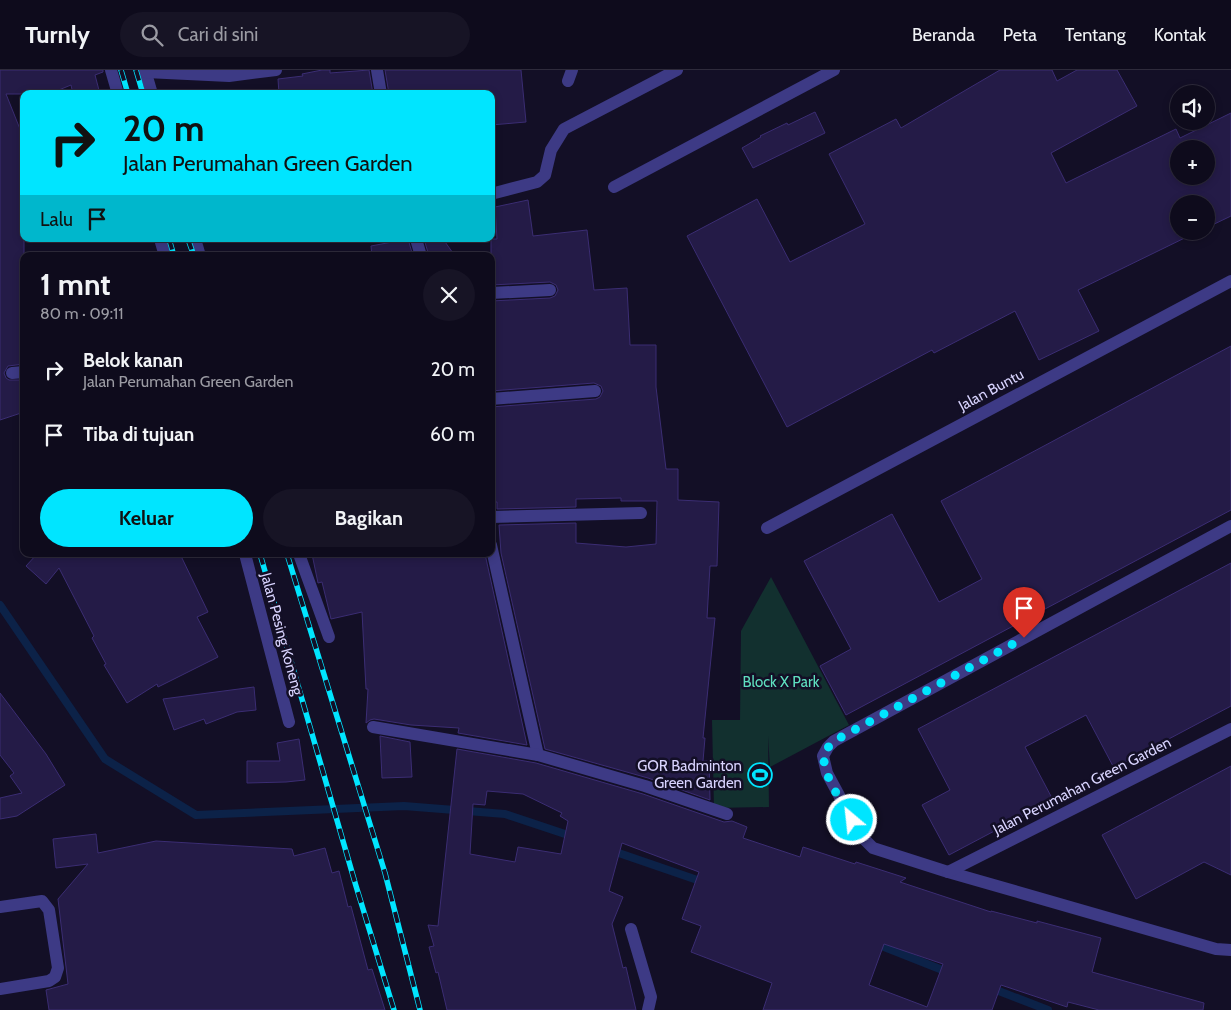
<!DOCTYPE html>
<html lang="id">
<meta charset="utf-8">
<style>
body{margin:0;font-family:Cabin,sans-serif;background:#171425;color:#f1f3f6;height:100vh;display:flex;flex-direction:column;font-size:19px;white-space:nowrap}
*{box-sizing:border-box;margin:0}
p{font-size:16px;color:#9b9ba3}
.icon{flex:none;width:28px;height:28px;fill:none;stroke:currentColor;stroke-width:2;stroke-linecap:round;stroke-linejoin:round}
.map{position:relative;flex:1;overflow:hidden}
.sheet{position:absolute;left:20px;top:182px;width:475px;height:305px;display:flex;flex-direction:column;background:#0e0b1c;border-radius:10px;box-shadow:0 2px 8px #0003,0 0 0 1px #2e2b3b}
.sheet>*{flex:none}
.banner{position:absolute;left:20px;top:20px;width:475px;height:152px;border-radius:10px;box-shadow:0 2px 8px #0003,0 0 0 1px #2e2b3b;background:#00e5ff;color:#111;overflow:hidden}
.buttons{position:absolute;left:1170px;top:15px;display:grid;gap:10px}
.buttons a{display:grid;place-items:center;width:45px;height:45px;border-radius:50%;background:#0e0b1c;box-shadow:0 2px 8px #0003,0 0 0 1px #2e2b3b;font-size:25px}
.pin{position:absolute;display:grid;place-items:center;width:42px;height:42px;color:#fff;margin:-51px -21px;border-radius:50% 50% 50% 0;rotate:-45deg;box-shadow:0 0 5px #0007}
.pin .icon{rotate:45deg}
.me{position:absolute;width:55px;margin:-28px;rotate:332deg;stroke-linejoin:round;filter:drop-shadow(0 0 4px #0008)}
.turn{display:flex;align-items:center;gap:18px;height:105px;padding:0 20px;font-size:22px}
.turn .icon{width:65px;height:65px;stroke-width:2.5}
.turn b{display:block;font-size:35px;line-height:42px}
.then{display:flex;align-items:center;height:48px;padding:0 20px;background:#0003;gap:10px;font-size:19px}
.round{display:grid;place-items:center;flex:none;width:52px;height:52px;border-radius:26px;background:#171425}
.headline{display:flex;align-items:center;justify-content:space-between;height:85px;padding:0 20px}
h1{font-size:30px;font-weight:700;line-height:38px}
.button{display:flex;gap:10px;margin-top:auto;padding:10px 20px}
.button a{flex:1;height:58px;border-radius:30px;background:#00e5ff;color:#111;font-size:20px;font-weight:700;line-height:58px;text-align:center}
.button a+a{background:#171425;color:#f1f3f6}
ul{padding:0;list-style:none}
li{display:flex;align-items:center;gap:15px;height:65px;padding:0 20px}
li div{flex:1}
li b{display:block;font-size:19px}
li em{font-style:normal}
header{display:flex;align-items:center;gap:30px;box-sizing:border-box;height:70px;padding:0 25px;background:#0e0b1c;border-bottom:1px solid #2e2b3b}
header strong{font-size:24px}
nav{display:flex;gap:28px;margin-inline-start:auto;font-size:18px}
.search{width:350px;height:45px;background:#171425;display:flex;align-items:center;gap:12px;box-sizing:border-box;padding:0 18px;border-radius:28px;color:#9b9ba3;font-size:19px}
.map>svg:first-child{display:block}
</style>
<header>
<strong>Turnly</strong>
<div class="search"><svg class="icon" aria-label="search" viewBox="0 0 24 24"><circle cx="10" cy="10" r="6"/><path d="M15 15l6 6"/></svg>Cari di sini</div>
<nav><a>Beranda</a><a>Peta</a><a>Tentang</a><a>Kontak</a></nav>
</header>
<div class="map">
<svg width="1231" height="940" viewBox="0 0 1231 940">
<rect width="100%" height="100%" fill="#130f26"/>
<path fill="#12302f" d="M 771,507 L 849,655 L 770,697 L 768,666 L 769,737 L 714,738 L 712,650 L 740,650 L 741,561 Z"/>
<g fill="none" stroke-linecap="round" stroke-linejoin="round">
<g stroke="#0c2248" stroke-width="8">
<path d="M 0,535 L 105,689 L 196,745 L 404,736 L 505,744 L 574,767"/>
<path d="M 610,780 L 706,813"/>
<path d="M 874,873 L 950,903"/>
<path d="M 991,918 L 1048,940"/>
</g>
</g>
<g fill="#241b47" stroke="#3b2d73" fill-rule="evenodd">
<path d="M 0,0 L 103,0 L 103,2 L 95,5 L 100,24 L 73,24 L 71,15 L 49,24 L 6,24 L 24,69 L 24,294 L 8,296 L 4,303 L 6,308 L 9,310 L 24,310 L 24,342 L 0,350 Z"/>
<path d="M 322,0 L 330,0 L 330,3 L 369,0 L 373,24 L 279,24 L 278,9 L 303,6 L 302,4 Z"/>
<path d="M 385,0 L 521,0 L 526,52 L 491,55 L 491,24 L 389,24 Z"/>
<path d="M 1000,0 L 1052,0 L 1057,11 L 1077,0 L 1117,0 L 1137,36 L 1051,83 L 1066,113 L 1176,59 L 1180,68 L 1231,43 L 1231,146 L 1206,158 L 1206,134 L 1179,134 L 1179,161 L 1199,161 L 1078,220 L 1099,261 L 1039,290 L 1015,241 L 934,283 L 932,280 L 787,357 L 687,166 L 757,129 L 790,192 L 865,154 L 829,84 L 896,49 L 901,58 ZM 1179,79 L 1206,79 L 1206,106 L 1179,106 Z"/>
<path d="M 815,42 L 825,63 L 753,98 L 742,78 L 761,67 L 760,66 L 787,53 L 788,55 Z"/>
<path d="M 528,130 L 533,166 L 587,160 L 594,220 L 627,218 L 630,275 L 656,275 L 656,317 L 666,399 L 678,399 L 678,430 L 719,432 L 717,496 L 710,496 L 707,548 L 715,548 L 703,668 L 705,668 L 703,691 L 709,691 L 710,730 L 648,708 L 545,679 L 501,483 L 499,455 L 576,453 L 576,473 L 626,477 L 656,474 L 657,431 L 621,431 L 621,428 L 576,429 L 576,437 L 497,439 L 497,432 L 495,432 L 493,387 L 491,388 L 491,337 L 596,329 L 600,327 L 603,321 L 601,316 L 594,313 L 491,321 L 491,231 L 550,228 L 555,226 L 558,220 L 556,215 L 550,212 L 491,215 L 491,169 L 497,169 L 495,137 Z"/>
<path d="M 408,169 L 413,186 L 372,186 L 371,176 Z"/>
<path d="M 424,169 L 443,169 L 455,186 L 429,186 Z"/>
<path d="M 1231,276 L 1231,440 L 846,645 L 820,596 L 851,579 L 804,491 L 892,444 L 939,532 L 982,509 L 941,431 Z"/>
<path d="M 37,484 L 180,484 L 208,542 L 197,547 L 218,587 L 158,617 L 157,614 L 127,633 L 104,595 L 106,594 L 92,568 L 94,566 L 59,498 L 46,514 L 26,496 Z"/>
<path d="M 312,484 L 485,484 L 527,675 L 458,663 L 459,658 L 411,655 L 374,649 L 370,650 L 366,653 L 368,619 L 366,619 L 362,542 L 331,549 L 322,512 L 318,513 Z"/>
<path d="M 1231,493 L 1231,636 L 1114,698 L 1086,645 L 1025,677 L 1053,730 L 949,785 L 922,735 L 950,720 L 918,659 Z"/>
<path d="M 254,617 L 256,640 L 237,642 L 206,654 L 204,649 L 174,660 L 163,629 Z"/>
<path d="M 0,623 L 46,684 L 65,715 L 17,746 L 0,749 L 0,728 L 22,723 L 10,706 L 14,703 L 0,685 Z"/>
<path d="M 380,666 L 410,672 L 412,707 L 382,708 Z"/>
<path d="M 299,669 L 305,710 L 286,712 L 247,713 L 247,691 L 280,691 L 277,673 Z"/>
<path d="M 457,679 L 536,693 L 643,724 L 724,752 L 732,751 L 747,757 L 743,768 L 800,787 L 803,777 L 855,794 L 856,792 L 906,808 L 900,812 L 991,842 L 991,841 L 1037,853 L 1037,851 L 1101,868 L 1092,902 L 1204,933 L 1203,940 L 1099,940 L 1068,932 L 1067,937 L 1001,915 L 992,940 L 763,940 L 772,913 L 691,882 L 701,856 L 682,849 L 699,802 L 622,773 L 609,821 L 623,827 L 612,854 L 623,898 L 626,897 L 636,940 L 447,940 L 438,902 L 436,903 L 429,877 L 434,876 L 428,855 L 438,856 ZM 487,721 L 523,724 L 562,743 L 560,746 L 568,751 L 561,784 L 518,777 L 515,792 L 470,784 L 473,734 L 485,735 ZM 884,874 L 943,894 L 927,937 L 869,915 Z"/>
<path d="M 1231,696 L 1231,805 L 1204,792 L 1136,829 L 1102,765 Z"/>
<path d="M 96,764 L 98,783 L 156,771 L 292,779 L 294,786 L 325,778 L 332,803 L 339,801 L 348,837 L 351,836 L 368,900 L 372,899 L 385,940 L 49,940 L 46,920 L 68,914 L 58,829 L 88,794 L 56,798 L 53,769 Z"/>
</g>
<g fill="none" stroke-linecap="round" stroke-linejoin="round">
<g stroke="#3d3a85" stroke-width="12">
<path d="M 111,0 L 118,24"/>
<path d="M 145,0 L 152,24"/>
<path d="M 377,0 L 381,24"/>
<path d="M 146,2 L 229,6 L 276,0"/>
<path d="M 568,11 L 572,0"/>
<path d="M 614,117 L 834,0"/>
<path d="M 491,124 L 537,112 L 545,105 L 551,80 L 564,59 L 677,0"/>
<path d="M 160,169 L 165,186"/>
<path d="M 195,169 L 200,186"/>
<path d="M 416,169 L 421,186"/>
<path d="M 491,223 L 550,220"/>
<path d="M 12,303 L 24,302"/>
<path d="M 491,329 L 595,321"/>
<path d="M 491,447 L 641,443"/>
<path d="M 1231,456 L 834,671 L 828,677 L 823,686 L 827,703 L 861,766 L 873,778 L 948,802 L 1216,879 L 1231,880"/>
<path d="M 767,458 L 1231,211"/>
<path d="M 491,475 L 538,685"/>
<path d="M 245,484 L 289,652"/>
<path d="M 299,484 L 329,567"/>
<path d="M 373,657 L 538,685 L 645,716 L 727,744"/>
<path d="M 948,802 L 1231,659"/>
<path d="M 0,837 L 42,831 L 49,840 L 58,898 L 55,907 L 49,911 L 0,919"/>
<path d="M 631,859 L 651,927 L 648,940"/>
</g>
<g stroke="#00e5ff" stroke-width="5.5">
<g id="rail">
<path d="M 121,0 L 128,24"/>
<path d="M 136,0 L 143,24"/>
<path d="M 169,169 L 174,186"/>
<path d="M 188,169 L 194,186"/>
<path d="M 260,484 L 356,816 L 394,940"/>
<path d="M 287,484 L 385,803 L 420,940"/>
</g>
</g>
<use href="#rail" stroke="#130f26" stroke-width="4" stroke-dasharray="11" stroke-linecap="butt"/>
</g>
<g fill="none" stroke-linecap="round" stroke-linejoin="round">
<path stroke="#00e5ff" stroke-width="9" stroke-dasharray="0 16.2" d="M 852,750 C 844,735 823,706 824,688 C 824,681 829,676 834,671 L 1024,568"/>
</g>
<defs>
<g id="stadium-ring" transform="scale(1.25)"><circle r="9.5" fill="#130f26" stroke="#00e5ff" stroke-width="1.5"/><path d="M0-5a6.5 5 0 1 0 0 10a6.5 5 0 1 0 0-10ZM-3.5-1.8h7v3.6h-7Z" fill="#00e5ff"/></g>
</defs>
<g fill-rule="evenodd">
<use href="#stadium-ring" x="760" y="705"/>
</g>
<g text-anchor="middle" stroke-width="5" stroke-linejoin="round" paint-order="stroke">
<g font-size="15" fill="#d9d4ff" stroke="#130f26">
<text transform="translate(991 320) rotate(-28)" y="5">Jalan Buntu</text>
<text transform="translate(282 564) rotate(75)" y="5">Jalan Pesing Koneng</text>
<text transform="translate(1082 716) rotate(-27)" y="5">Jalan Perumahan Green Garden</text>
</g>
<g font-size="15" fill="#5fe0c0" stroke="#130f26">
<text x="781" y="617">Block X Park</text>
</g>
<g font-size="15" fill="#d9d4ff" stroke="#130f26" text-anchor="end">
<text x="742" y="701">GOR Badminton<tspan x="742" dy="17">Green Garden</tspan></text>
</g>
</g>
</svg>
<div class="buttons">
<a><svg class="icon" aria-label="sound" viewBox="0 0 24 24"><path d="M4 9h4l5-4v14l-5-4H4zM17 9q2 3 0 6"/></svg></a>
<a>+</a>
<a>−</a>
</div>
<div class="pin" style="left:1024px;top:568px;background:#d93025"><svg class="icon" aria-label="arrive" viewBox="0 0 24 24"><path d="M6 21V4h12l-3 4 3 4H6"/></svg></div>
<svg class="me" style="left:852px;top:750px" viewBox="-20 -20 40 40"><circle r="17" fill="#00e5ff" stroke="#fff" stroke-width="3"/><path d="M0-11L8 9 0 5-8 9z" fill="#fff"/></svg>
<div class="banner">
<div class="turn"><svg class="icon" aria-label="right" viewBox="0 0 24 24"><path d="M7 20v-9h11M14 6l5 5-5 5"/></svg><div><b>20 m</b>Jalan Perumahan Green Garden</div></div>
<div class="then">Lalu<svg class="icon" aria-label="arrive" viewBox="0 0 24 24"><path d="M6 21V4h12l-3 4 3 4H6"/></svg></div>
</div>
<section class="sheet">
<div class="headline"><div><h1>1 mnt</h1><p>80 m · 09:11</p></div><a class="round"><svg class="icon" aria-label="close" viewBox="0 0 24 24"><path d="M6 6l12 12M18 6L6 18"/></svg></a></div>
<ul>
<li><svg class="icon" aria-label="right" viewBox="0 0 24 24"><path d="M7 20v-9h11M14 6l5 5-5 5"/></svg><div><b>Belok kanan</b><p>Jalan Perumahan Green Garden</p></div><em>20 m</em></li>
<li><svg class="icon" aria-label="arrive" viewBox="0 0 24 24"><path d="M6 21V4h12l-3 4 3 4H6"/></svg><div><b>Tiba di tujuan</b></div><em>60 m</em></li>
</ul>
<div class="button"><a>Keluar</a><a>Bagikan</a></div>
</section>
</div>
